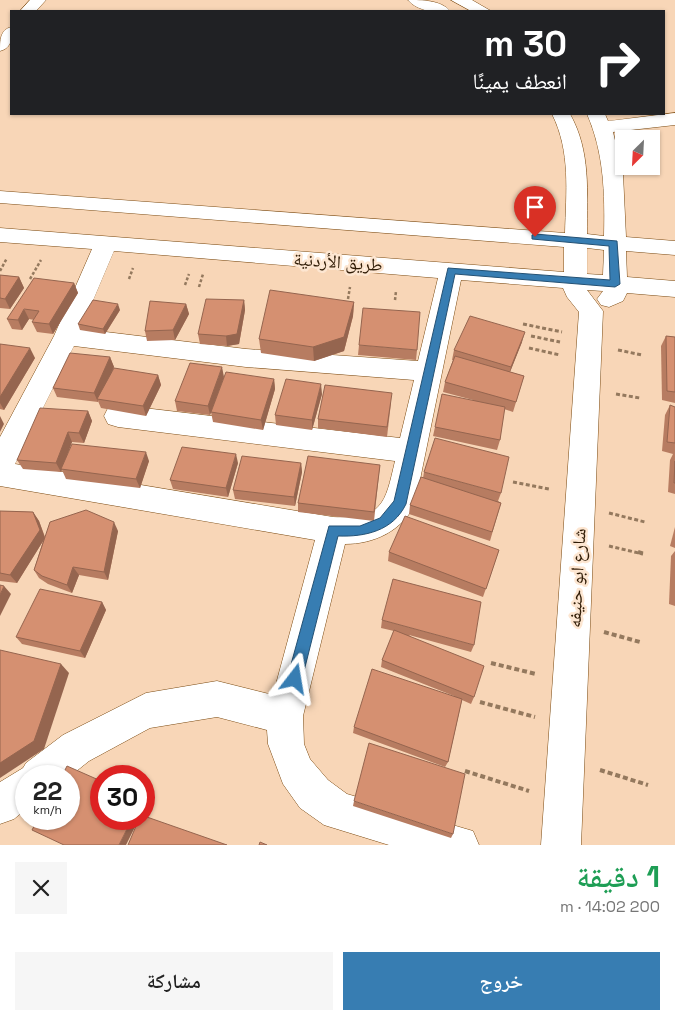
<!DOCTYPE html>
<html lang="ar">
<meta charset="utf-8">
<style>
body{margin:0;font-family:"Space Grotesk","Noto Naskh Arabic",sans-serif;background:#f6f6f6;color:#222;direction:rtl;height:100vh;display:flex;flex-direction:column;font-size:19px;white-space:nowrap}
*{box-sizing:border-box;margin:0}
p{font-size:16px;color:#767676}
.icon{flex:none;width:28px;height:28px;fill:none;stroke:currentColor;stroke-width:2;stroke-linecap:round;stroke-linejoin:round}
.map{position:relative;height:845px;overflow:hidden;direction:ltr}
.panel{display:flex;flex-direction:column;background:#fff;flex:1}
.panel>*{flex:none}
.hud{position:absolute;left:10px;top:10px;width:655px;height:105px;border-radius:0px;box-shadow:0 1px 4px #0004;direction:rtl;background:#202124;color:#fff;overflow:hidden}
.needle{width:32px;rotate:204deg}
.fabs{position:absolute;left:615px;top:130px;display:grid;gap:10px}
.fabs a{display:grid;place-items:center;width:45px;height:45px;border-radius:0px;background:#fff;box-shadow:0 1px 4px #0004;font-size:25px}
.speed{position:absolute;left:15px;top:765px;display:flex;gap:10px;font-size:25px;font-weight:700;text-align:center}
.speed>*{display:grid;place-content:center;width:65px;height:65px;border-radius:50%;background:#fff;box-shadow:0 1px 4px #0004;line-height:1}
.speed small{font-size:12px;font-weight:400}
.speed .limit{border:8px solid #d22;background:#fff;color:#111}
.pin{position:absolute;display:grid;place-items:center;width:42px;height:42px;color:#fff;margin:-51px -21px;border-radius:50% 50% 50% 0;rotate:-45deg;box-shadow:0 0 5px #0007}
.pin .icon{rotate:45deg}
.me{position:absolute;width:55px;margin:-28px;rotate:14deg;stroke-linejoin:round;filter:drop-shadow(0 0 4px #0008)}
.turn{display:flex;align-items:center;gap:18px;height:105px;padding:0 15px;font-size:22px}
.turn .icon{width:65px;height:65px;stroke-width:2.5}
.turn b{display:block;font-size:35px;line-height:42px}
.round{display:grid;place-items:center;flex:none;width:52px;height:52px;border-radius:0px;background:#f6f6f6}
.headline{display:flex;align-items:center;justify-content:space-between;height:85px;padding:0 15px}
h1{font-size:30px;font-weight:600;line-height:38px;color:#1e9e55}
.action{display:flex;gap:10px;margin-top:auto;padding:10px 15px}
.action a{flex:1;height:58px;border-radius:0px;background:#377db2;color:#fff;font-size:20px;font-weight:600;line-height:58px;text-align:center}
.action a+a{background:#f6f6f6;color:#222}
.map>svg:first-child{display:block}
</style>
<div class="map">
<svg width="675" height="845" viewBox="0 0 675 845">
<rect width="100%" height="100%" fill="#f8d6b7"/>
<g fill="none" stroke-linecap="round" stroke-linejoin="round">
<g stroke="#7b4a11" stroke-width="1">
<g id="street">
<path d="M 30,0 L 46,0 L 36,11 L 20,11 Z"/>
<path d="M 408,0 C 422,0 441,0 450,11 C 436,12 418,12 408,0 Z"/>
<path d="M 451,0 L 472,0 L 491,11 L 471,11 Z"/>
<path d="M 11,27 C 12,38 12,48 0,51 C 0,40 0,30 11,27 Z"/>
<path d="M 675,113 L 675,125 L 613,132 L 623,174 L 626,237 L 675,241 L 675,255 L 626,251 L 627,277 L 675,281 L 675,297 L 627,293 L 623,301 L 609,307 L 601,305 L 597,299 L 603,291 L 587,290 L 603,311 L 581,845 L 541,845 L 579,312 L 567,297 L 563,288 L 461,280 L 415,504 C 402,531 374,544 345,544 L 303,716 L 304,744 L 310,759 L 328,780 L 347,794 L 473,831 L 479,845 L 389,845 L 324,825 L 300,808 L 283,784 L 268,744 L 267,730 L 217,717 L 150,728 L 89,761 L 69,777 L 26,776 L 26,809 L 14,819 L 0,824 L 0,782 L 23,768 L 26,763 L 63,735 L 146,693 L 217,681 L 273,695 L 315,540 L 0,486 L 0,437 L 54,336 L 92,249 L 0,242 L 0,228 L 564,272 L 564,247 L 0,203 L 0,191 L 565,233 C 566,192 571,152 552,114 L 570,114 C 591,151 587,192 587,234 L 604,236 C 605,193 604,153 587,114 L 605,114 L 608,121 ZM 587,248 L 604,250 L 603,275 L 587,274 ZM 114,251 L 438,278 L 418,361 L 246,349 L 81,329 ZM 74,346 L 246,367 L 414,380 L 400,438 L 118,405 L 108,408 L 104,416 L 108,424 L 118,427 L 395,461 C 385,504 383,519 333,517 L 15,464 Z"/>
</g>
</g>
<g stroke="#94795e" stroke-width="2.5" stroke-dasharray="3 2" stroke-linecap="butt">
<path d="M 0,271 L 7,258"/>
<path d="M 30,279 L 41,260"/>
<path d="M 129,279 L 133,268"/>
<path d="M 185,285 L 189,274"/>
<path d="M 199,287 L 203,274"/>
<path d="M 348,299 L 350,287"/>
<path d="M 395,300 L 396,291"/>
</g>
<g stroke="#94795e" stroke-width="3" stroke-dasharray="4 2.5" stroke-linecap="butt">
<path d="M 523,324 L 562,332"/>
<path d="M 531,336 L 560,342"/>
<path d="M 529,348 L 560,355"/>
<path d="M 618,350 L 642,355"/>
<path d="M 616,394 L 640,398"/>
<path d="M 513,482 L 549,489"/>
<path d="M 609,513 L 645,522"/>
<path d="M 609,546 L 643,554"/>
</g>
<g stroke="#94795e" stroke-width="4" stroke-dasharray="5 3" stroke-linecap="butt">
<path d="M 638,552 L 645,554"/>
<path d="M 604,632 L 640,642"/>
<path d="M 491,663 L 536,674"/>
<path d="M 480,702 L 535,717"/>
<path d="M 600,770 L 648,785"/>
<path d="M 465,771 L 529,791"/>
</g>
<use href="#street" fill="#fff" fill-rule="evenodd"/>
</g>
<g fill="#b77c61">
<path d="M 0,275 L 19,277 L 24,288 L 10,309 L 0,308 Z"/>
<path d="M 74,283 L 78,293 L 53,334 L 37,332 L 32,322 L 34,320 L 29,319 L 22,330 L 12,329 L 7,319 Z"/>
<path d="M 244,300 L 245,310 L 239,344 L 227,346 L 200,344 L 198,334 Z"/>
<path d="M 354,302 L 353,316 L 344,351 L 314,361 L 261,353 L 259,339 Z"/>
<path d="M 186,304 L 189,314 L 175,340 L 147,341 L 145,331 Z"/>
<path d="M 120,310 L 105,334 L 80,330 L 78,324 Z"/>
<path d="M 666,336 L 675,337 L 675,403 L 662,400 L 661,346 Z"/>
<path d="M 522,342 L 510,372 L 524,376 L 513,412 L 504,409 L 500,440 L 497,450 L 433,436 L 435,427 L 473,400 L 443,392 L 445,382 L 453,360 L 452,360 L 454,350 Z"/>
<path d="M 0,344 L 35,358 L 4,410 L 0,409 Z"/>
<path d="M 359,345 L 417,350 L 416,360 L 358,355 Z"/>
<path d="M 110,357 L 114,367 L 111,373 L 158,375 L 161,385 L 146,416 L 101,408 L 98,401 L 98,402 L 57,397 L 53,388 Z"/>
<path d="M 224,377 L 210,415 L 177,411 L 175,401 Z"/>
<path d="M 274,379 L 275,389 L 263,430 L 213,422 L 211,412 Z"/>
<path d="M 322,394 L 312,430 L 276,425 L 275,415 Z"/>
<path d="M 391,403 L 387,437 L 318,428 L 318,419 Z"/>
<path d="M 670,405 L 675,407 L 675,494 L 668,492 L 670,460 L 673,454 L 662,451 L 665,415 Z"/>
<path d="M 88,411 L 92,421 L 84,443 L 72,442 L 67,455 L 149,461 L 140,488 L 66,479 L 62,470 L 61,472 L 23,469 L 17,460 Z"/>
<path d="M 238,463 L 228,497 L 173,489 L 170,480 Z"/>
<path d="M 301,463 L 302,472 L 295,506 L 235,499 L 233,490 Z"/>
<path d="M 380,465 L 374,521 L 298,512 L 298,503 Z"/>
<path d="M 424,472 L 501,493 L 498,501 L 501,503 L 490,541 L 409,514 L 410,505 L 423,478 Z"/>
<path d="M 0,511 L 33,512 L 39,521 L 45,537 L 118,531 L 108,580 L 79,575 L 72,593 L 48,584 L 39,578 L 34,570 L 43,541 L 17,583 L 0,581 Z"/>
<path d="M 675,527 L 675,548 L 670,546 Z"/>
<path d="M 499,550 L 483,597 L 388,561 L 389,552 Z"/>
<path d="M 675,551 L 675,606 L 669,604 L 671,556 Z"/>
<path d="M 102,602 L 106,610 L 85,658 L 22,644 L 16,637 Z"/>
<path d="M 382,620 L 474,645 L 471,652 L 409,635 L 474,697 L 471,704 L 462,700 L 448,762 L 445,767 L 353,733 L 354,727 L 454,696 L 381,667 L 382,660 L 394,631 L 381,628 Z"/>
<path d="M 354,801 L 453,834 L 451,838 L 353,806 Z"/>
</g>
<g fill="#95654f">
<path d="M 19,277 L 24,288 L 10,309 L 5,299 Z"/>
<path d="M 74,283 L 78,293 L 53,334 L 49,324 Z"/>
<path d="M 244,300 L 245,310 L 239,344 L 227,346 L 226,336 Z"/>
<path d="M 354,302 L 353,316 L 344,351 L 314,361 L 313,347 Z"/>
<path d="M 118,304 L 120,310 L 105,334 L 103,329 Z"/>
<path d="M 186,304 L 189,314 L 175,340 L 173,330 Z"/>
<path d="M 24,309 L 29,319 L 22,330 L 18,320 Z"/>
<path d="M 525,332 L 522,342 L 508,377 L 511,367 Z"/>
<path d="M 30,348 L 35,358 L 4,410 L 0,403 L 0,397 Z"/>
<path d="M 110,357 L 114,367 L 99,399 L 97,399 L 98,401 L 98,402 L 94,393 Z"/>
<path d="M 222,367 L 224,377 L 210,415 L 208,406 Z"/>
<path d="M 158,375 L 161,385 L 146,416 L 143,406 Z"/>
<path d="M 274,379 L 275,389 L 263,430 L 261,420 Z"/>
<path d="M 321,384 L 322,394 L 312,430 L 312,420 Z"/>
<path d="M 88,411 L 92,421 L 84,443 L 79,433 Z"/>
<path d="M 0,416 L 4,424 L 0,432 Z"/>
<path d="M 68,432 L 72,442 L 61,472 L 56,463 Z"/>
<path d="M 146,452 L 149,461 L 140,488 L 136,479 Z"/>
<path d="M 236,454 L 238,463 L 228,497 L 226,488 Z"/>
<path d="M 301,463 L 302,472 L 295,506 L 294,497 Z"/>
<path d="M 33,512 L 39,521 L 45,538 L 17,583 L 10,575 Z"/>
<path d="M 114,522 L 118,531 L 108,580 L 104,572 Z"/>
<path d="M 73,567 L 79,575 L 72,593 L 67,585 Z"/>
<path d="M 4,586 L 11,594 L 0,616 L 0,595 Z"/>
<path d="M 102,602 L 106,610 L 85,658 L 80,651 Z"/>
<path d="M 61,664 L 69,673 L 44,749 L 0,778 L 0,763 Z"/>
<path d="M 144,800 L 147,803 L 144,809 Z"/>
<path d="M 132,819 L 139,819 L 126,845 L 119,845 Z"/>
</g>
<g fill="#d59071" stroke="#95654f">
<path d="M 0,275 L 19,277 L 5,299 L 0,298 Z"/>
<path d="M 34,278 L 74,283 L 49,324 L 32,322 L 39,311 L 24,309 L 18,320 L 7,319 Z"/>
<path d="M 270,290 L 354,302 L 344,337 L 313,347 L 259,339 Z"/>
<path d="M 206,299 L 244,300 L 237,334 L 226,336 L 198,334 Z"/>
<path d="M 93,300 L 118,304 L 103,329 L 78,324 Z"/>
<path d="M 150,301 L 186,304 L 173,330 L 145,331 Z"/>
<path d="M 363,308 L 420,312 L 417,350 L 359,345 Z"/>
<path d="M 470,316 L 525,332 L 511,367 L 454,350 Z"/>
<path d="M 666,336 L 675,337 L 675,392 L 667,391 Z"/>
<path d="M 0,344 L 30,348 L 0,397 Z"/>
<path d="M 70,353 L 110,357 L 94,393 L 53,388 Z"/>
<path d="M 455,356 L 524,376 L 516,402 L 445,382 Z"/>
<path d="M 190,363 L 222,367 L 208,406 L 175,401 Z"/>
<path d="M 114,368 L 158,375 L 143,406 L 97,399 Z"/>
<path d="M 226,372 L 274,379 L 261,420 L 211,412 Z"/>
<path d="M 286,379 L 321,384 L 312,420 L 275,415 Z"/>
<path d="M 325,385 L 392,393 L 387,427 L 318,419 Z"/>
<path d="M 442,394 L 505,407 L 500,440 L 435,427 Z"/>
<path d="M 670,405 L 675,407 L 675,443 L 667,442 Z"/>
<path d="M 40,408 L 88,411 L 79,433 L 68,432 L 56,463 L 17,460 Z"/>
<path d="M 435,438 L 509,457 L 501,493 L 424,472 Z"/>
<path d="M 72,444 L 146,452 L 136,479 L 61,469 Z"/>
<path d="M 182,447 L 236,454 L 226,488 L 170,480 Z"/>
<path d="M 242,456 L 301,463 L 294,497 L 233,490 Z"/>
<path d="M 308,456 L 380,465 L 374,512 L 298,503 Z"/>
<path d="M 675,461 L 675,483 L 674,483 Z"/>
<path d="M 421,477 L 501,503 L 492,532 L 410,505 Z"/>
<path d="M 86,510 L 114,522 L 104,572 L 73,567 L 67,585 L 42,576 L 34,570 L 50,522 Z"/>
<path d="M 0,511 L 33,512 L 40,530 L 10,575 L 0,573 Z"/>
<path d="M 405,516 L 499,550 L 486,589 L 389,552 Z"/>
<path d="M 393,579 L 481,602 L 474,645 L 382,620 Z"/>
<path d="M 0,585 L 4,586 L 0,595 Z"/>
<path d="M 40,589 L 102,602 L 80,651 L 16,637 Z"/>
<path d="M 394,630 L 484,666 L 474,697 L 382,660 Z"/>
<path d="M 0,650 L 61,664 L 34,741 L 0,763 Z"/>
<path d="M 372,669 L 462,699 L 448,762 L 354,727 Z"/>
<path d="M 369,743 L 465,774 L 453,834 L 354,801 Z"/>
<path d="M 67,766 L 101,781 L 101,819 L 132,819 L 119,845 L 64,845 L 32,830 L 38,819 L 69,819 L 69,776 L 62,776 Z"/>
<path d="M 144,816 L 227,845 L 128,845 L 139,819 L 144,819 Z"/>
<path d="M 260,842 L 267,845 L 259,845 Z"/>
</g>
<path fill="#377db2" stroke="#245174" d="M 535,234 L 617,241 L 620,284 L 615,287 L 455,274 L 406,504 C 393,531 365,537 338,536 L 302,679 L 300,684 L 295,686 L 290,684 L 287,679 L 329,526 L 360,526 L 380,518 L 394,501 L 448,268 L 610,280 L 609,246 L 532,239 L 532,235 Z"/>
<g text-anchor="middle" stroke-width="5" stroke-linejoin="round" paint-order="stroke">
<g font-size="18" fill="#2f1b05" stroke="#fde6d1">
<text transform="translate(338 262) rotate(4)" y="6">طريق الأردنية</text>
<text transform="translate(577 578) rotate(-87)" y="6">شارع ابو حنيفه</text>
</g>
</g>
</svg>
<div class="fabs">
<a><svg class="needle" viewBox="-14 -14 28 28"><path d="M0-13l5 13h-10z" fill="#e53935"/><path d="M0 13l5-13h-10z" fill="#767676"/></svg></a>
</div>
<div class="speed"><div>22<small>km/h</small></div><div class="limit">30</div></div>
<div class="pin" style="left:535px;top:237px;background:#d93025"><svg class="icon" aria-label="arrive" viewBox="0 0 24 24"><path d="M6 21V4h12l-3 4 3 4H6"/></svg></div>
<svg class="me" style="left:295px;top:679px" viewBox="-20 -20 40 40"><path d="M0-17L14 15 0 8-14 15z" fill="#377db2" stroke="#fff" stroke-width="4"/></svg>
<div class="hud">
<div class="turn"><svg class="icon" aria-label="right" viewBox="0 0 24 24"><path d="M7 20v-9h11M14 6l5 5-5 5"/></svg><div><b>30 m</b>انعطف يمينًا</div></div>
</div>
</div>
<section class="panel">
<div class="headline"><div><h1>1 دقيقة</h1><p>200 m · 14:02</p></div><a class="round"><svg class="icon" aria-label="close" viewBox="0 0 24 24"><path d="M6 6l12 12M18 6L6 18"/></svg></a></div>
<div class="action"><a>خروج</a><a>مشاركة</a></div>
</section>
